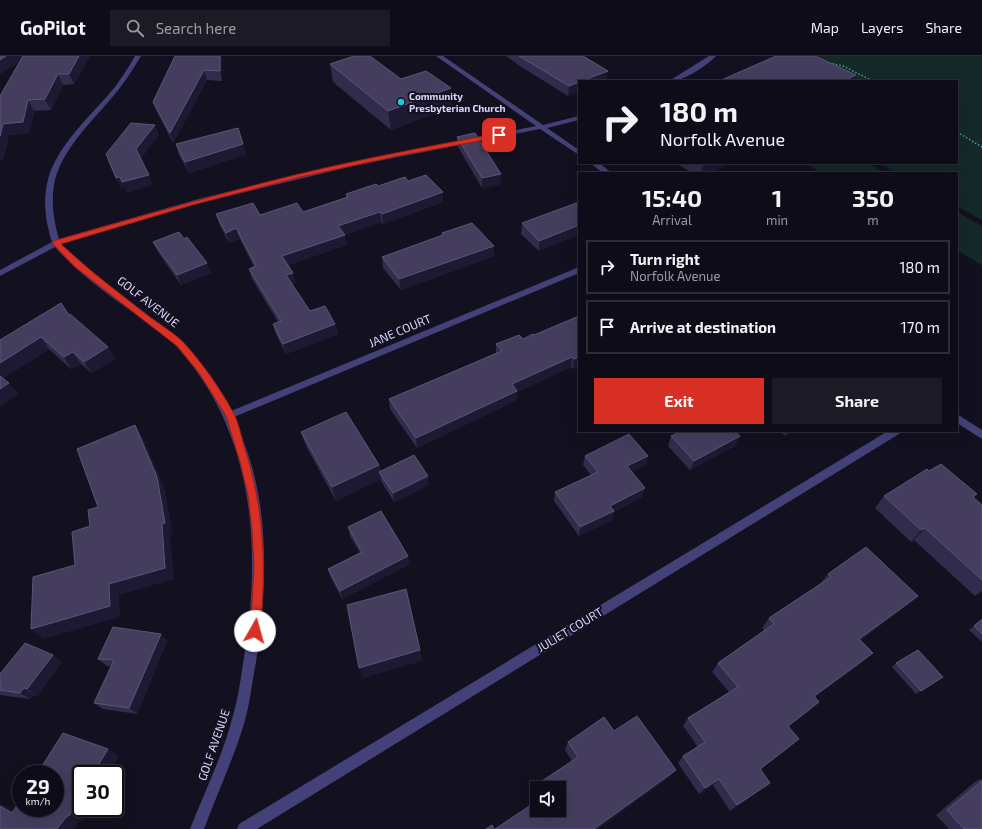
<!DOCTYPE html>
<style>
body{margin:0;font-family:"Exo 2",sans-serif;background:#1c1a25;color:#f1f3f6;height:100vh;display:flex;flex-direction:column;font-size:15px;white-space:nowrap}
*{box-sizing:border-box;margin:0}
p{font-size:13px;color:#9b9ba2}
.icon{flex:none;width:22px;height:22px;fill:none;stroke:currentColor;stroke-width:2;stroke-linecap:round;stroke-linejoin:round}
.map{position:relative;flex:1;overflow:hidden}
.sheet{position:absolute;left:578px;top:116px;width:380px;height:260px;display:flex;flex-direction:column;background:#0e0c18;border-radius:0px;box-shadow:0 4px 16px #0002,0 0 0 1px #2e2c37}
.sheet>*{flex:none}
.banner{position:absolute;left:578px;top:24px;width:380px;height:84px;border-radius:0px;box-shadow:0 4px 16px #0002,0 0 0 1px #2e2c37;background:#0e0c18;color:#f1f3f6;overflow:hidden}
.buttons{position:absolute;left:530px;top:725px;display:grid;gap:8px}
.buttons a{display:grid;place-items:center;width:36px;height:36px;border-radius:0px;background:#0e0c18;box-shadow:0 4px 16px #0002,0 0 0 1px #2e2c37;font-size:20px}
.speed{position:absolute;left:12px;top:709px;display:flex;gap:8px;font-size:20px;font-weight:700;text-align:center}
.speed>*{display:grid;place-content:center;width:52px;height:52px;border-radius:50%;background:#0e0c18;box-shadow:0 4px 16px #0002,0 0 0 1px #2e2c37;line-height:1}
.speed small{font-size:10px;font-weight:400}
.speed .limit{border:2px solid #111;border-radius:6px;background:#fff;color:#111}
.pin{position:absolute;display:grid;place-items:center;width:34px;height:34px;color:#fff;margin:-17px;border-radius:8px;box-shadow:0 2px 6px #0006}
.me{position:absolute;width:44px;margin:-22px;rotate:7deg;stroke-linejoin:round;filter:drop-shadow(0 0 3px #0008)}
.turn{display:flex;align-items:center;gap:14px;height:84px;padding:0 16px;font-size:18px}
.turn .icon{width:52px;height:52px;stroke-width:2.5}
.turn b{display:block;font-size:28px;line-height:34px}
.eta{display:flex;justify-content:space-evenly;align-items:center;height:68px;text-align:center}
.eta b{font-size:24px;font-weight:700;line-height:28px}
.button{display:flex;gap:8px;margin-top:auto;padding:8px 16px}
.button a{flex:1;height:46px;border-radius:0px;background:#d93025;color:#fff;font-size:16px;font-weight:700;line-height:46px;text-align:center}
.button a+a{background:#1c1a25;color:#f1f3f6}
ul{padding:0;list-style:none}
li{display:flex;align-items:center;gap:12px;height:54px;margin:0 8px 6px;padding:0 8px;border:2px solid #2e2c37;border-radius:0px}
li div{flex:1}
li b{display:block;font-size:15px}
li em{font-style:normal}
header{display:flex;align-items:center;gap:24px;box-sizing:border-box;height:56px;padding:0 20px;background:#0e0c18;border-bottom:1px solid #2e2c37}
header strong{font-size:19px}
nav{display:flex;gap:22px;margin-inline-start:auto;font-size:14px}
.search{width:280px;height:36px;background:#1c1a25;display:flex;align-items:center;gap:10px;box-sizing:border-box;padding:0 14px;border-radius:0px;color:#9b9ba2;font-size:15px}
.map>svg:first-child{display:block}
</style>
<header>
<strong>GoPilot</strong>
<div class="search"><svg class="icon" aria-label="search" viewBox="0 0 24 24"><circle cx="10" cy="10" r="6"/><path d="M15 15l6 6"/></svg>Search here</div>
<nav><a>Map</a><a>Layers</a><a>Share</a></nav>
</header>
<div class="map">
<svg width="982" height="773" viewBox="0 0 982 773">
<rect width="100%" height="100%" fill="#131020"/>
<g fill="#142928">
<path d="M 805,0 L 982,0 L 982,164 L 957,150 L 957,117 L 897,117 L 879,107 L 957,107 L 957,25 L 859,25 Z"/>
<path d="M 813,107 L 868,107 L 886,117 L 822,117 L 808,109 Z"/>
<path d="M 957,156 L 982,170 L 982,209 L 957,194 Z"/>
</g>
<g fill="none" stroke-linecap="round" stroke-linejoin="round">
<g stroke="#3ea49e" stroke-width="1.5" stroke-dasharray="1.5 2" stroke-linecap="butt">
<path d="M 829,7 L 843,10 L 873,25"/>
<path d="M 957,76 L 982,91"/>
</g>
<g fill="#434178" fill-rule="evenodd">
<path d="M 135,0 L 141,0 C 134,11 127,23 119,33 C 97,61 60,93 54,129 C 51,147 54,166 59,183 L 202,142 L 353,106 L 536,70 L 436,0 L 443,0 L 543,69 L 579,60 L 579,64 L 547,72 L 579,94 L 579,99 L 540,73 L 353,110 L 204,146 L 61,188 L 100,222 L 183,286 L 211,320 L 231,355 L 579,211 L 579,217 L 234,361 C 239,374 245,388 249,401 C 270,466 266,539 256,606 C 252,626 250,648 244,668 C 233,704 217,738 204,773 L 190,773 C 204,737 222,701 232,663 C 238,643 241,622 244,601 C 262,491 254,376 177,291 C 168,281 156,273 146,266 C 115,243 80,220 55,191 L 0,220 L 0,214 L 52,186 C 46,168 43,146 47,128 C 54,91 92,59 115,31 C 122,21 129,11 135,0 Z"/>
<path d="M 709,0 L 716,0 C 705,11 684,25 669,25 Z"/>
<path d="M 590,107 L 599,107 L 612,117 L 603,117 Z"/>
<path d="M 957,358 L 982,374 L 982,383 L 957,367 Z"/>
<path d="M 888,375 L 901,375 L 899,378 L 257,773 L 237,773 L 239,768 Z"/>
</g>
</g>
<g fill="#322b4b">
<path d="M 0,0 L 90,0 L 74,28 L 63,29 L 51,54 L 34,55 L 29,77 L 9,79 L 3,103 L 1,104 L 0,106 L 0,40 L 21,4 L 0,18 Z"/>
<path d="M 175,0 L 222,0 L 222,25 L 207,24 L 173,87 L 157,56 L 153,46 Z"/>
<path d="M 506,0 L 583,0 L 607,24 L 604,25 L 579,25 L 568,40 L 520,10 Z"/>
<path d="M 330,8 L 401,23 L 451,32 L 452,51 L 391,74 L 333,26 Z"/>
<path d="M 238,72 L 246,98 L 189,117 L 179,99 L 176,88 Z"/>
<path d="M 457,81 L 501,118 L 501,128 L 482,132 L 458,91 Z"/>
<path d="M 676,107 L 731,107 L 710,117 L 692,117 Z"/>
<path d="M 408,125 L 443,146 L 383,168 L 381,166 L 345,179 L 347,189 L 288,209 L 296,227 L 292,228 L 310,255 L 335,268 L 338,278 L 286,298 L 276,278 L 273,268 L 278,266 L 252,223 L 249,213 L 254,211 L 240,183 L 229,187 L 219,168 L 216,158 L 260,159 L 303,156 L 346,141 L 346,138 L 378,130 Z"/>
<path d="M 579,146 L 539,195 L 521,178 L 522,167 Z"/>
<path d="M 442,177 L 494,190 L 494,200 L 401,234 L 383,212 L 382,201 L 442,179 Z"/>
<path d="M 153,186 L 211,217 L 181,229 L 158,196 Z"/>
<path d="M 69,259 L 108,291 L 115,303 L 92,317 L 81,308 L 71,313 L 49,293 L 3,322 L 18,338 L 0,351 L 0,284 Z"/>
<path d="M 579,260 L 579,310 L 573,313 L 571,311 L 517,336 L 517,344 L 417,392 L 390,353 L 389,343 L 496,297 L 496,288 L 523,283 L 534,279 Z"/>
<path d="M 779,375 L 794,375 L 785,380 Z"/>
<path d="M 301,376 L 379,409 L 381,415 L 429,429 L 394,446 L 381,425 L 381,423 L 336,445 L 306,390 Z"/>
<path d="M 671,380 L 735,390 L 690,414 L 668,390 Z"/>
<path d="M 585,400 L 648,400 L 646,409 L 632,416 L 642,441 L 614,456 L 612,464 L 579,480 L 554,445 L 555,436 L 591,419 L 583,409 Z"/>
<path d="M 929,415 L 974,442 L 982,449 L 982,535 L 975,540 L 914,484 L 911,486 L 875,452 L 884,440 Z"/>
<path d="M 348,471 L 410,508 L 342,543 L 331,522 L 328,513 L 360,497 L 350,480 Z"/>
<path d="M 828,518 L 918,540 L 907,549 L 861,584 L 863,606 L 815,641 L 810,654 L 789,670 L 791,690 L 761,713 L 770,727 L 730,755 L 713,729 L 699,738 L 678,707 L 683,700 L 698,691 L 683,670 L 688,662 L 729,636 L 712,616 L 718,607 L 764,574 L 762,572 L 769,562 L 820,528 Z"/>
<path d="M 982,563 L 982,586 L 969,574 Z"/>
<path d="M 161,578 L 167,585 L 137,658 L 103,653 L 94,647 L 111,610 L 107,610 L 98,603 Z"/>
<path d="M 62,606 L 37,640 L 34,639 L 30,643 L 0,639 L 0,618 Z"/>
<path d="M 896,607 L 943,621 L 916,638 L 892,611 Z"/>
<path d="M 614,675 L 670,721 L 559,732 L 537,732 L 537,739 L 535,736 L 536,729 L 572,705 L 565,694 L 568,686 Z"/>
<path d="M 982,723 L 982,773 L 949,773 L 936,759 L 976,725 Z"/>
</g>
<g fill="#1e1832">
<path d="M 6,0 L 28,0 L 0,18 L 0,4 Z"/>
<path d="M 79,0 L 90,0 L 74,28 L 69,18 Z"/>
<path d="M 220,0 L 222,0 L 222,25 L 220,15 Z"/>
<path d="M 204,14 L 207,24 L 173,87 L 170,77 Z"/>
<path d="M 608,15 L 607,24 L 604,25 L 582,25 Z"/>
<path d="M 58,18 L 63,29 L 51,54 L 45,43 Z"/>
<path d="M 856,19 L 854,25 L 844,25 Z"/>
<path d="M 579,26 L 579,35 L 568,40 L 569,30 Z"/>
<path d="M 451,32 L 452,51 L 391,74 L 388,55 Z"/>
<path d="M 28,44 L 34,55 L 29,77 L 9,79 L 3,103 L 1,104 L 0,106 L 0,80 L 3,68 Z"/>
<path d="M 155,69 L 159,79 L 141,103 L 136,93 Z"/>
<path d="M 243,88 L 246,98 L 189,117 L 185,106 Z"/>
<path d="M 704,107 L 731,107 L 710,117 L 701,117 Z"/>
<path d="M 501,118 L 501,128 L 482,132 L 482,122 Z"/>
<path d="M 149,119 L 153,129 L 127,137 L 125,132 L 121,133 L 116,122 L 120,121 Z"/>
<path d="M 443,136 L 443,146 L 383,168 L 382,158 Z"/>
<path d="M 380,156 L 381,166 L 345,179 L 347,189 L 285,210 L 282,200 L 338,170 Z"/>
<path d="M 579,169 L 579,179 L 539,195 L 539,185 Z"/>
<path d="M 236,172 L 240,183 L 229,187 L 226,177 Z"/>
<path d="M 494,190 L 494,200 L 401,234 L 399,223 Z"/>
<path d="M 207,207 L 211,217 L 181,229 L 177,219 Z"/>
<path d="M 293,217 L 296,227 L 289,229 L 286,219 Z"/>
<path d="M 335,268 L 338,278 L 286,298 L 283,288 Z"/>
<path d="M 41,281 L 49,293 L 0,324 L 0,307 Z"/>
<path d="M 108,291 L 115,303 L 92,317 L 84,306 Z"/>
<path d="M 73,296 L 81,308 L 71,313 L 64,301 Z"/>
<path d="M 572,301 L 571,311 L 517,336 L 517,344 L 417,392 L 416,382 L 512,328 Z"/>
<path d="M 579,301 L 579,310 L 573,313 L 574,303 Z"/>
<path d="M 9,327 L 18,338 L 0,351 L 0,333 Z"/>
<path d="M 135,369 L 143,382 L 165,433 L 173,478 L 170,479 L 174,523 L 119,539 L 120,561 L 44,583 L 31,573 L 109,528 Z"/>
<path d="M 788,375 L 794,375 L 785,380 Z"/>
<path d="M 740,380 L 735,390 L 690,414 L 694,405 Z"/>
<path d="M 648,400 L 646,409 L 625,420 L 627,410 Z"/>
<path d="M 379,409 L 382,420 L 379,416 L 381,423 L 336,445 L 332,431 Z"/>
<path d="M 428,420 L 429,429 L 394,446 L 393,437 Z"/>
<path d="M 645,432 L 642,441 L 614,456 L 612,464 L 579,480 L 580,471 L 610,450 Z"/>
<path d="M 925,472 L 914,484 L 911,486 L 921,474 Z"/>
<path d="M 408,500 L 410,508 L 342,543 L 340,535 Z"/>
<path d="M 918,540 L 907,549 L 850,592 L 859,583 Z"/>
<path d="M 161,578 L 167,585 L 137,658 L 129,652 Z"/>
<path d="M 420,594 L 423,605 L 363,622 L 359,612 Z"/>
<path d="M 873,597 L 863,606 L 805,648 L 814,640 Z"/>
<path d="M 53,599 L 62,606 L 37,640 L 27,633 Z"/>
<path d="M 24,632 L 34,639 L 30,643 L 20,637 Z"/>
<path d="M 819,646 L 810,654 L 780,677 L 788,670 Z"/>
<path d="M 799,683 L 791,690 L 753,719 L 760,713 Z"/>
<path d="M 108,693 L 119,700 L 109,718 L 93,718 Z"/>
<path d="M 676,714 L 670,721 L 598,773 L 594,773 Z"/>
<path d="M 719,723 L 713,729 L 699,738 L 705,732 Z"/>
<path d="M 770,727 L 762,733 L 730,755 L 737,749 Z"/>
<path d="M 81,739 L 81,752 L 90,752 L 82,766 L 69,760 Z"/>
<path d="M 0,748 L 8,751 L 27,763 L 12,757 L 0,750 Z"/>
<path d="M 67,760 L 80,765 L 74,773 L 57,773 Z"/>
</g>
<g fill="#443d5e" stroke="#5b5576">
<path d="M 0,0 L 6,0 L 0,4 Z"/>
<path d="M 23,0 L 79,0 L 69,18 L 58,18 L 45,43 L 28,44 L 23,66 L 3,68 L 0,80 L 0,40 Z"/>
<path d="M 175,0 L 220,0 L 220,15 L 204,14 L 170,77 L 153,46 Z"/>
<path d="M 354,0 L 370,0 L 401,23 L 426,15 L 451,32 L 388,55 L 330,8 Z"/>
<path d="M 519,0 L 583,0 L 608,15 L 582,25 L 579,25 L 579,26 L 569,30 Z"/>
<path d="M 776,0 L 815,0 L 856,19 L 844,25 L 719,25 Z"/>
<path d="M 131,67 L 155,69 L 136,93 L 149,119 L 122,126 L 120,121 L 116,122 L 106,98 Z"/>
<path d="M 238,72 L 243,88 L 185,106 L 176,88 Z"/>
<path d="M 475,77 L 501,118 L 482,122 L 457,81 Z"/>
<path d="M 426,119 L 443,136 L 382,158 L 380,156 L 338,170 L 345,179 L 282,200 L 293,217 L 286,219 L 310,255 L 325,250 L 335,268 L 283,288 L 273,268 L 281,265 L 249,213 L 256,210 L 236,172 L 226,177 L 216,158 L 253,147 L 260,159 L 297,147 L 303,156 L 348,141 L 346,138 L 376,128 L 378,130 L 405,121 L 408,125 Z"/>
<path d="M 579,146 L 579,169 L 539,185 L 522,167 Z"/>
<path d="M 472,167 L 494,190 L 399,223 L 382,201 L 443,179 L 442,177 Z"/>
<path d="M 179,176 L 184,183 L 187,181 L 207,207 L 177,219 L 153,186 Z"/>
<path d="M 61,247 L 69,259 L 70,258 L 108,291 L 84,306 L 73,296 L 64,301 L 41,281 L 0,307 L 0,284 Z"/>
<path d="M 579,260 L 579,301 L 574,303 L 572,301 L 512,328 L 517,335 L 416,382 L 389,343 L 502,295 L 496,288 L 519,279 L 523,283 L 533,278 L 534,279 Z"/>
<path d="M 0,320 L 9,327 L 0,333 Z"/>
<path d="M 346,356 L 379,409 L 332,431 L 301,376 Z"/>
<path d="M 135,369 L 157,421 L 165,467 L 162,468 L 165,512 L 109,528 L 110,550 L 31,573 L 33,521 L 75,509 L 72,476 L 90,470 L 88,454 L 98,451 L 77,393 Z"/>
<path d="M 682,375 L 734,375 L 740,380 L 694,405 L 671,380 Z"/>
<path d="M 629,378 L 648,400 L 627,410 L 645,432 L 610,450 L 614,455 L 580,471 L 555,436 L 598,416 L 585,400 Z"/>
<path d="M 414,399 L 428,420 L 393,437 L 379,416 Z"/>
<path d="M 941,408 L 977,438 L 973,441 L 982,449 L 982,524 L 925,472 L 921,474 L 884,440 L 927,413 L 929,415 Z"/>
<path d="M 381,455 L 408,500 L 340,535 L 328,513 L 362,496 L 348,471 Z"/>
<path d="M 866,491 L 918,540 L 859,583 L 873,597 L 814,640 L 819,646 L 788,670 L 799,683 L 760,713 L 770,727 L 737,749 L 719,723 L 705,732 L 683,700 L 705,686 L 688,662 L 738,631 L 718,607 L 774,568 L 769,562 L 831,521 L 828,518 Z"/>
<path d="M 406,533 L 420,594 L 359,612 L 347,549 Z"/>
<path d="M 982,563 L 982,578 L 974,570 Z"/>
<path d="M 113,571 L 161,578 L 129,652 L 94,647 L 114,604 L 98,603 Z"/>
<path d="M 25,587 L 53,599 L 27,633 L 24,632 L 20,637 L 0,634 L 0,618 Z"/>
<path d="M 918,594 L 943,621 L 921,635 L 896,607 Z"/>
<path d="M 637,660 L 676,714 L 594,773 L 495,773 L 537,745 L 537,754 L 559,754 L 559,732 L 538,732 L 536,729 L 578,701 L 568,686 L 604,661 L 614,675 Z"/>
<path d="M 63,677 L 108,693 L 93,718 L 81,718 L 81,739 L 69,760 L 67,760 L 57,773 L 0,773 L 0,750 L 12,757 L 21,743 L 21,752 L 55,752 L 55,718 L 37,718 Z"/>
<path d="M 982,725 L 982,773 L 964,773 L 947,754 Z"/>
<path d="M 492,769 L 494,773 L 486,773 Z"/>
</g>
<path fill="#d93025" stroke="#8d1f18" d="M 499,77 L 502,79 L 501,81 L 398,100 L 301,121 L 192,149 L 61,188 C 88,214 118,236 147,259 C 159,268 173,276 183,286 C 201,305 222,335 234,358 C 239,368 241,379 244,390 C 264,450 267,512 260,575 L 259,579 L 255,580 L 251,579 L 249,575 L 252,548 L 254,509 L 252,474 L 248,439 L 240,406 L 226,360 L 199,317 L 177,290 L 75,211 L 52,187 L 53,185 C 135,162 217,138 299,118 C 365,102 432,90 499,77 Z"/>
<circle fill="#1dc7dc" stroke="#131020" stroke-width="1.5" cx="401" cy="46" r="4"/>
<g text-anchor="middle" stroke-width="4" stroke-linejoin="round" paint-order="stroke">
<g font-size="10" font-weight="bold" fill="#d9d4f9" stroke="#131020" text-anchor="start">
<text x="409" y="44">Community<tspan x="409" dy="12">Presbyterian Church</tspan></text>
</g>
<g font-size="12" fill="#d9d4f9" stroke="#131020">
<text transform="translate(148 246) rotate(38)" y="4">GOLF AVENUE</text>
<text transform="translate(400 275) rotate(-23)" y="4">JANE COURT</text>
<text transform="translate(570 574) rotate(-31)" y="4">JULIET COURT</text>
<text transform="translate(214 689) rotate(-71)" y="4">GOLF AVENUE</text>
</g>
</g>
</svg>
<div class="buttons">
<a><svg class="icon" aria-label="sound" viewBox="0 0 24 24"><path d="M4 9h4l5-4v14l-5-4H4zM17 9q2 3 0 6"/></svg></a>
</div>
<div class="speed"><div>29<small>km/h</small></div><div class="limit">30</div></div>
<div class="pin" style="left:499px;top:79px;background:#d93025"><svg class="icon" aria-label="arrive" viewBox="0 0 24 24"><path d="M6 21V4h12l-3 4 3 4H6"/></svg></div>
<svg class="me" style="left:255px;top:575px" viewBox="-20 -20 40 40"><circle r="19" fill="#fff"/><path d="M0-13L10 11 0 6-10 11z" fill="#d93025"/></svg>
<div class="banner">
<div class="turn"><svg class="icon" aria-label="right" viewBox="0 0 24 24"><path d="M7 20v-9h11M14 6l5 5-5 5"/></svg><div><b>180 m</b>Norfolk Avenue</div></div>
</div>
<section class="sheet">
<div class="eta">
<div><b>15:40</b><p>Arrival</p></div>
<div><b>1</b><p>min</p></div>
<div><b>350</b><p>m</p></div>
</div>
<ul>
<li><svg class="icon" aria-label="right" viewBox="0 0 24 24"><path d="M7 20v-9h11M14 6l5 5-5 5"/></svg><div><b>Turn right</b><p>Norfolk Avenue</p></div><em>180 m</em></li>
<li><svg class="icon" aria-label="arrive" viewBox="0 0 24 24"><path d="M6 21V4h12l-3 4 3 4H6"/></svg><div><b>Arrive at destination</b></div><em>170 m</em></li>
</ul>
<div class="button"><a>Exit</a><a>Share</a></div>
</section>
</div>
